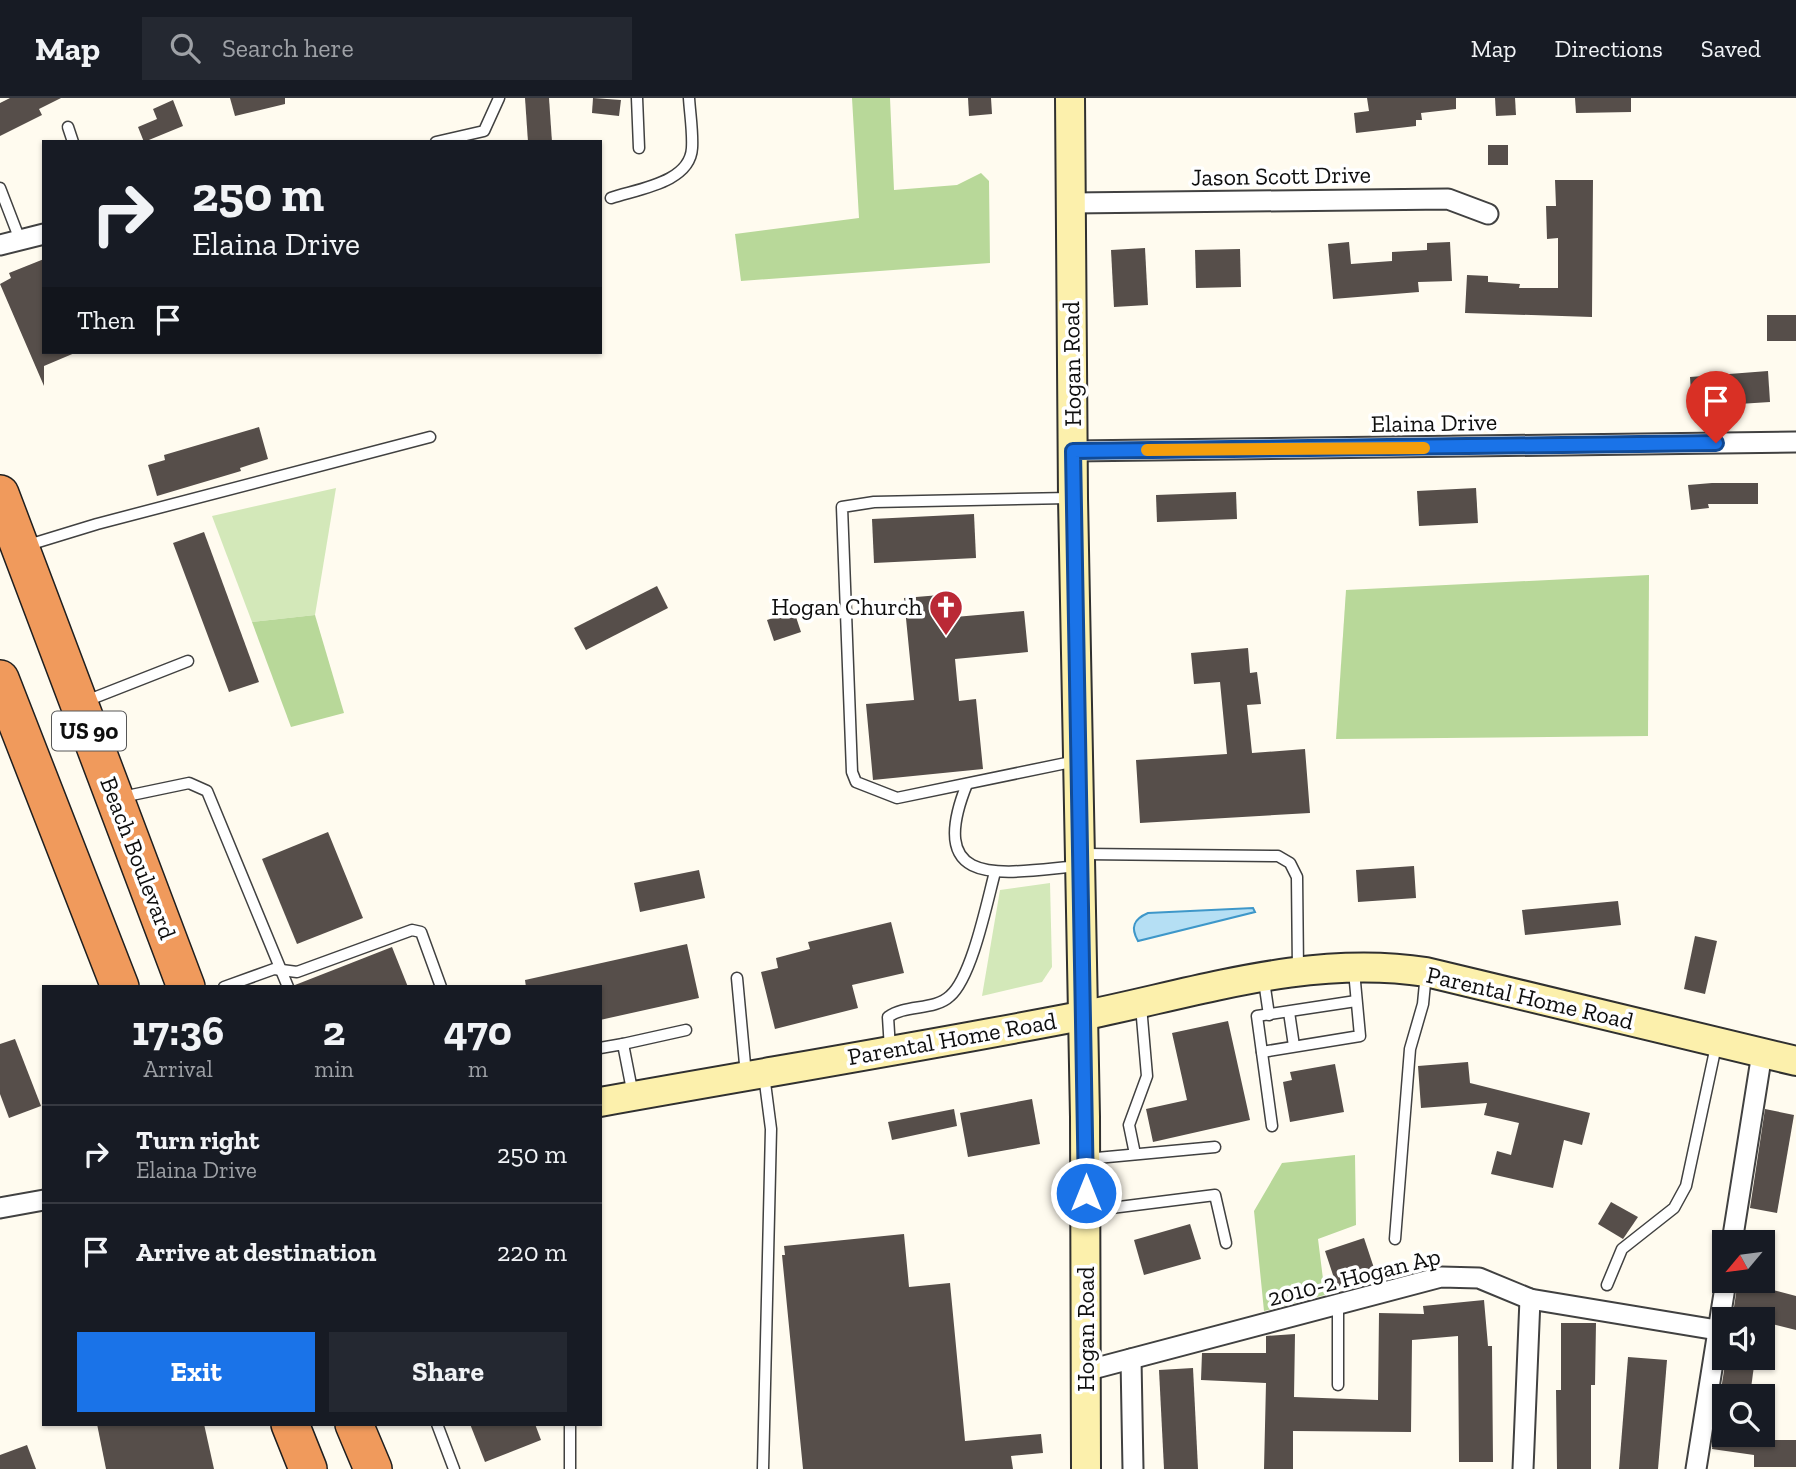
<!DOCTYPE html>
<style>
body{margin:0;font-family:"Zilla Slab",serif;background:#242831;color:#f1f3f6;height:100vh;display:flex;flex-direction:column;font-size:26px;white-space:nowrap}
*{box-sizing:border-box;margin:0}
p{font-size:23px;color:#9ea1a6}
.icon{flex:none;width:38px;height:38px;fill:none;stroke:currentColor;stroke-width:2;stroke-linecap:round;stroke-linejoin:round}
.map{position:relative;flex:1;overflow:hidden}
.sheet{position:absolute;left:42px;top:887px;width:560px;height:441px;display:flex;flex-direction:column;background:#171b24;border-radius:0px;box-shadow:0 2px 5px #0004}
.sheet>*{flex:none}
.banner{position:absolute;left:42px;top:42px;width:560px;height:214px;border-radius:0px;box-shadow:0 2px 5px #0004;background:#171b24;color:#f1f3f6;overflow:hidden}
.needle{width:46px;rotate:241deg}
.fabs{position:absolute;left:1712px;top:1132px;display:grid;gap:14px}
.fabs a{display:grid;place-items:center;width:63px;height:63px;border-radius:0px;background:#171b24;box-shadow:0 2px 5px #0004;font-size:35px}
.pin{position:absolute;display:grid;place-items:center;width:60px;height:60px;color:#fff;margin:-72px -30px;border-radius:50% 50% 50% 0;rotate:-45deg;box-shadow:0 0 7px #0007}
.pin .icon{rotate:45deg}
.me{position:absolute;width:77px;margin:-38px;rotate:0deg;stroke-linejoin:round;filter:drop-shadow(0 0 5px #0008)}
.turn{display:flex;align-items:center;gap:24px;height:147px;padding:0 35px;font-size:32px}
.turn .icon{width:91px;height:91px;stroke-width:2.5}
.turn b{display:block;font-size:49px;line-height:60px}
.then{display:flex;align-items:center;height:66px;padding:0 35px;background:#0003;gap:14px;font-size:26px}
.eta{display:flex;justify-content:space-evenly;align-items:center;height:119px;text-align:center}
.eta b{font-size:42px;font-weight:700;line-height:49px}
.action{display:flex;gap:14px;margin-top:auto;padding:14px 35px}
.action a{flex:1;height:80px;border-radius:0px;background:#1a73e8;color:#fff;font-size:28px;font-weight:700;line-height:80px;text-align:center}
.action a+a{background:#242831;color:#f1f3f6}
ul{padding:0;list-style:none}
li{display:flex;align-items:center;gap:21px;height:98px;padding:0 35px;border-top:2px solid #363941}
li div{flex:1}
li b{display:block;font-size:26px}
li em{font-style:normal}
header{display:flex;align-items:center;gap:42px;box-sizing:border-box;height:98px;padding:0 35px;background:#171b24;border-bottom:2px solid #363941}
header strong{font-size:33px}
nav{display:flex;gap:38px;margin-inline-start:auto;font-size:24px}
.search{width:490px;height:63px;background:#242831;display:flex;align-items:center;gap:18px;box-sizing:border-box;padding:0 24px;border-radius:0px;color:#9ea1a6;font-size:26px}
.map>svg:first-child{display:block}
</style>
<header>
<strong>Map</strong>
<div class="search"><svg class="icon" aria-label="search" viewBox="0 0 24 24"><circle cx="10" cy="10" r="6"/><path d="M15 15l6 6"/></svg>Search here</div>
<nav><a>Map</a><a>Directions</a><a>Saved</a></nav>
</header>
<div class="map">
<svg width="1796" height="1371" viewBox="0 0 1796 1371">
<rect width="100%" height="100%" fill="#fffbef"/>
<g fill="#d3e8b9">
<path d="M 336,390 L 315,517 L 252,524 L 212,418 Z"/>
<path d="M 1050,785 L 1052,869 L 1042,884 L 982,898 L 1000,792 Z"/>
</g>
<g fill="#b8d899">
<path d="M 852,0 L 890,0 L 894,92 L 957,87 L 981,75 L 989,83 L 990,165 L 741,183 L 735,136 L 859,120 Z"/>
<path d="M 1649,477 L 1648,638 L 1336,641 L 1346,492 Z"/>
<path d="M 315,517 L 344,615 L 291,629 L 252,524 Z"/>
<path d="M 1355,1057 L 1356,1127 L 1318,1141 L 1325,1197 L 1264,1213 L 1254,1113 L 1282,1065 Z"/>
</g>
<path fill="#b5dff4" stroke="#3e97c9" stroke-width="2" d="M 1253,810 L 1255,814 L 1138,843 C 1130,829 1134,821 1148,815 Z"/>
<g fill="#564e4a">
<path d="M 10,0 L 61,0 L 39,11 L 42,17 L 0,38 L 0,5 Z"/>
<path d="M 230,0 L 285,0 L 285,6 L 235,18 Z"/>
<path d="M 525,0 L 549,0 L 552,44 L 528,44 Z"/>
<path d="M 593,0 L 621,2 L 619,18 L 592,15 Z"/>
<path d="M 968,0 L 991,0 L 992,16 L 969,18 Z"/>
<path d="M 1367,0 L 1456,0 L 1456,11 L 1421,15 L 1422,22 L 1416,22 L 1416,28 L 1356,35 L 1354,15 L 1369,13 Z"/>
<path d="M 1495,0 L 1515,0 L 1516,17 L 1496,18 Z"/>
<path d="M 1575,0 L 1631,0 L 1631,14 L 1576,15 Z"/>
<path d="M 173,2 L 183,28 L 144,44 L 138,29 L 157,21 L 153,11 Z"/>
<rect x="1488" y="47" width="20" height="20"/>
<path d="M 1555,82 L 1593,82 L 1592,219 L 1465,215 L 1467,177 L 1488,178 L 1488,184 L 1520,186 L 1519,190 L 1558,190 L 1558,140 L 1547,141 L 1546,108 L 1556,108 Z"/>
<path d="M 1349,144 L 1351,166 L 1392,163 L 1392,154 L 1427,152 L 1427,145 L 1450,144 L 1452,183 L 1418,184 L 1419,194 L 1333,201 L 1328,146 Z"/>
<path d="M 1145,150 L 1148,207 L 1114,209 L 1111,152 Z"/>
<path d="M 1240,151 L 1241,189 L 1196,190 L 1195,152 Z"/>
<path d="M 44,161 L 44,254 L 77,254 L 44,268 L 44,288 L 0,186 L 11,180 L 9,175 Z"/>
<rect x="1767" y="217" width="29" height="26"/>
<path d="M 1768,273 L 1770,304 L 1692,309 L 1690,279 Z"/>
<path d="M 259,329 L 268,361 L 240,370 L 241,373 L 157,398 L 148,367 L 165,362 L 164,357 Z"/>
<path d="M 1712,385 L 1758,385 L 1758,406 L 1708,406 L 1709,410 L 1691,412 L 1688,387 Z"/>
<path d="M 1476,390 L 1478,425 L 1419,428 L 1417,393 Z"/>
<path d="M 1236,394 L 1237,421 L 1157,424 L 1156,397 Z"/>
<path d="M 974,416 L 976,460 L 874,465 L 872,421 Z"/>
<path d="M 204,434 L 259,584 L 229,594 L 173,445 Z"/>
<path d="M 657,488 L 668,510 L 586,552 L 574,530 Z"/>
<path d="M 952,496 L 955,519 L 1024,513 L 1028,554 L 955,561 L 959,603 L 976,601 L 983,671 L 873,682 L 866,606 L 914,602 L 904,500 Z"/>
<path d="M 794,513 L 801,534 L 774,543 L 767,522 Z"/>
<path d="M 1248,550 L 1250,575 L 1257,574 L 1261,606 L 1247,607 L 1252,655 L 1305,651 L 1310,715 L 1140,725 L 1136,662 L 1227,656 L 1220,584 L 1194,586 L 1191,555 Z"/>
<path d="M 328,734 L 363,820 L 297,846 L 262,761 Z"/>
<path d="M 1414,768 L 1416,800 L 1358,804 L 1356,772 Z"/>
<path d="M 699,772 L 705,800 L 640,814 L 634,785 Z"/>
<path d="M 1618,803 L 1621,827 L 1525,837 L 1522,812 Z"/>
<path d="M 891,824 L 904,875 L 852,887 L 858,910 L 775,931 L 761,874 L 778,870 L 776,860 L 810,851 L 808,844 Z"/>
<path d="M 1695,838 L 1717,843 L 1705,896 L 1684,891 Z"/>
<path d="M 687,846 L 699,900 L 600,922 L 600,889 L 526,889 L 525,882 Z"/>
<path d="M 392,849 L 408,889 L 295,889 L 295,887 Z"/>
<path d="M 1228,923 L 1250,1022 L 1153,1044 L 1146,1011 L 1187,1002 L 1172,935 Z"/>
<path d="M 15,941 L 41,1008 L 9,1020 L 0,996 L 0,946 Z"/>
<path d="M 1468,964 L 1470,985 L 1590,1015 L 1582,1047 L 1564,1042 L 1553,1090 L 1491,1076 L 1497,1053 L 1511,1057 L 1519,1025 L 1484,1017 L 1487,1005 L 1421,1010 L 1418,968 Z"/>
<path d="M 1335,966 L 1344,1014 L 1290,1024 L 1283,984 L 1292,982 L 1290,974 Z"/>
<path d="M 1032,1001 L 1040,1046 L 968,1059 L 960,1015 Z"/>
<path d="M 954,1011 L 957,1028 L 892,1042 L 888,1024 Z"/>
<path d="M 1765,1011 L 1794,1017 L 1777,1115 L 1750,1110 Z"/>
<path d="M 1611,1104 L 1638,1119 L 1623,1141 L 1598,1126 Z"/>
<path d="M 1190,1126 L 1201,1161 L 1144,1177 L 1134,1142 Z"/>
<path d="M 904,1136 L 909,1189 L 950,1185 L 965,1343 L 1041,1336 L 1043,1355 L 1011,1358 L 1013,1371 L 803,1371 L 782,1157 L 785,1157 L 784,1148 Z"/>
<path d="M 1364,1140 L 1376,1176 L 1337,1189 L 1325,1153 Z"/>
<path d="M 1738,1183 L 1766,1183 L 1765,1190 L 1796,1198 L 1796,1232 L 1772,1226 L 1773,1222 L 1732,1222 Z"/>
<path d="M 1484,1202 L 1488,1248 L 1492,1248 L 1493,1364 L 1459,1364 L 1458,1238 L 1412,1242 L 1411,1334 L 1293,1333 L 1293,1371 L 1264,1371 L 1266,1285 L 1201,1282 L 1202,1255 L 1266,1255 L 1266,1238 L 1295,1236 L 1294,1299 L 1378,1302 L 1379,1215 L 1424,1216 L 1423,1208 Z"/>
<path d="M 1561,1225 L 1596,1225 L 1595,1287 L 1591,1287 L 1591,1371 L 1557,1371 L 1556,1292 L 1561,1292 Z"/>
<path d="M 1628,1259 L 1667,1262 L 1658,1371 L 1619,1371 Z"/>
<path d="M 1726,1260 L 1755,1260 L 1750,1298 L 1720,1298 Z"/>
<path d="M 1193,1270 L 1198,1371 L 1164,1371 L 1159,1272 Z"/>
<path d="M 97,1326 L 204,1326 L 214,1371 L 106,1371 Z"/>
<path d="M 470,1326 L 535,1326 L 541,1342 L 485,1364 Z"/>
<path d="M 1714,1337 L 1770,1337 L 1770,1342 L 1796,1342 L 1796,1369 L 1754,1369 L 1754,1357 L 1712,1351 Z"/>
<path d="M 27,1347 L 36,1371 L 0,1371 L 0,1357 Z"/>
</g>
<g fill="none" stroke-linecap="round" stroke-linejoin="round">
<g stroke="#414141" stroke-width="13">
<g id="lane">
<path d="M 637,0 L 639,50"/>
<path d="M 68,29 L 73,44"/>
<path d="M 436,44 L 484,33 L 499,0"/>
<path d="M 0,90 L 20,142"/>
<path d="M 611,100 C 637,91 690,85 692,50 C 693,34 690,16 689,0"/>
<path d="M 1069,400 L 874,404 L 842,409 L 852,674 L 856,684 L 897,700 L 1076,663"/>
<path d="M 25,448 L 97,426 L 430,339"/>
<path d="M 86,603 L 188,563"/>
<path d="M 967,686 C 923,795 1007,774 1079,768"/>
<path d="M 122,699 L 189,685 L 207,693 L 288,889"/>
<path d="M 1084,756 L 1278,758 L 1290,765 L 1297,779 L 1298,873"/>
<path d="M 737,880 L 746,977"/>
<path d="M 1264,883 L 1269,917"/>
<path d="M 224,889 L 274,871 L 297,874 L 412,832 L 421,834 L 441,889"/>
<path d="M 1289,914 L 1294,948"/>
<path d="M 623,946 L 686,932"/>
<path d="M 600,950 L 623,946 L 633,997"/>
<path d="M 890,951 L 888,919 C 906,906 934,913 950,898 C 972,879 987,804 995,774"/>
<path d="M 1262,954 L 1360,938 L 1354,873"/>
<path d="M 1272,1028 L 1257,918 L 1356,903"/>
<path d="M 1135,1056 L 1129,1027 L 1147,978 L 1141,908"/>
<path d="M 1086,1061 L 1215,1049"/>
<path d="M 1089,1097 L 1111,1110 L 1215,1097 L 1226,1145"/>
<path d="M 1395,1141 L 1410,951 L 1423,906 L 1426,875"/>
<path d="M 1607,1187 L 1622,1151 L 1674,1110 L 1686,1088 L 1716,948"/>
<path d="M 1338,1287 L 1338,1206"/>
<path d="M 437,1326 L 454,1371"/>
<path d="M 570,1326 L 570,1371"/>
<path d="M 763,1371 L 771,1031 L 764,977"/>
</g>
</g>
<g stroke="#414141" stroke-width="23">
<g id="street">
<path d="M 1072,105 L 1448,101 L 1488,116"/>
<path d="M 0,147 L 44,136"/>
<path d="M 1073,353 L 1796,344"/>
<path d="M 0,1110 L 44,1102"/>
<path d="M 1732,1144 L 1762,955"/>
<path d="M 1131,1261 L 1133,1371"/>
<path d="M 1085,1273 L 1441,1179 L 1479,1180 L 1530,1201 L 1717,1232"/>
<path d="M 1523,1371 L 1530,1201"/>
<path d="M 1696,1371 L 1726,1183"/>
</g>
</g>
<g stroke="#303030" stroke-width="32">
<g id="secondary">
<path d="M 1070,0 L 1073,400 L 1085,1019 L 1086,1371"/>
<path d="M 600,1004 C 761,975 921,949 1081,918 C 1195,895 1309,856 1426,874 L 1796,963"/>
</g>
</g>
<g stroke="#1f1f1f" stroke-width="40">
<g id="highway">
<path d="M 0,396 L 186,889"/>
<path d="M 0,581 L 120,889"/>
<path d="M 290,1326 L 308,1371"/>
<path d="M 354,1326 L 373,1371"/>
</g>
</g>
<use href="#lane" stroke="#fff" stroke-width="10"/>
<use href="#street" stroke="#fff" stroke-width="19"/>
<use href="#secondary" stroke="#fcf0ac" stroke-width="28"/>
<use href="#highway" stroke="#f09a5c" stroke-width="37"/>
</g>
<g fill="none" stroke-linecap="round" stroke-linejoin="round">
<g stroke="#114b97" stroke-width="18">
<path id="route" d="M 1086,1095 L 1073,353 L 1716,345"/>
</g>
<use href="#route" stroke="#1a73e8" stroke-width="12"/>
<path stroke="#f59e0b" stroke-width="12" d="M 1147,352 L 1424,350"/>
</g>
<defs>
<g id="church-pin" transform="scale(1.75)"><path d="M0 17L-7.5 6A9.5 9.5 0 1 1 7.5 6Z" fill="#ba2936" stroke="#fff"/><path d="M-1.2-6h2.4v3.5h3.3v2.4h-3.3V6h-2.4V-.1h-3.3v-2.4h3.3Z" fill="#fff"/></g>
</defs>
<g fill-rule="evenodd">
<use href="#church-pin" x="946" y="509"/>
</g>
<g text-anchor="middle" stroke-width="7" stroke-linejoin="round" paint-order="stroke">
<rect fill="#fff" stroke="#565656" stroke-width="2" x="52" y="613.5" width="74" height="39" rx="5"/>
<g font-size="23" font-weight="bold" fill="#0e0e0e">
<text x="89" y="641">US 90</text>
</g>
<g font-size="24" fill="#0e0e0e" stroke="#fff">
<text transform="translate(1281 78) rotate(-1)" y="8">Jason Scott Drive</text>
<text transform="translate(1072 266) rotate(-91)" y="8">Hogan Road</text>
<text transform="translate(1434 325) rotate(-1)" y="8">Elaina Drive</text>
<text transform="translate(138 760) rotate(69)" y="8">Beach Boulevard</text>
<text transform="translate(1530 900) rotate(13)" y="8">Parental Home Road</text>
<text transform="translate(952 941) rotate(-10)" y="8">Parental Home Road</text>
<text transform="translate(1354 1179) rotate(-14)" y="8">2010-2 Hogan Ap</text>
<text transform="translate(1086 1231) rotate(-90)" y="8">Hogan Road</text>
</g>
<g font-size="24" fill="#0e0e0e" stroke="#fff" text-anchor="end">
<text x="922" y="517">Hogan Church</text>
</g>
</g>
</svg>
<div class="fabs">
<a><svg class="needle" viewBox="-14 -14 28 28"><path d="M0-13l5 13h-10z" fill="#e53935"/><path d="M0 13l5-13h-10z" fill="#9ea1a6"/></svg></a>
<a><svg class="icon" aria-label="sound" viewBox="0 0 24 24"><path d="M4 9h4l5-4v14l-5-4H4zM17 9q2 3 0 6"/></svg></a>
<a><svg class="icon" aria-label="search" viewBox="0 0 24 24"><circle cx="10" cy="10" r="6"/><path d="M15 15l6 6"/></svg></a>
</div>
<div class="pin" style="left:1716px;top:345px;background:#d93025"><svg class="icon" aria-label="arrive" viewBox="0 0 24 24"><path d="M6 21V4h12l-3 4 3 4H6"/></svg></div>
<svg class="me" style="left:1086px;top:1095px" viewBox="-20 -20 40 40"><circle r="17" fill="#1a73e8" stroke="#fff" stroke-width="3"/><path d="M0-11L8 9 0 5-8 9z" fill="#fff"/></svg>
<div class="banner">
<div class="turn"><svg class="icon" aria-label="right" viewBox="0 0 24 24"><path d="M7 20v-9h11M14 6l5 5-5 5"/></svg><div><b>250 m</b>Elaina Drive</div></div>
<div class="then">Then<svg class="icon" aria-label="arrive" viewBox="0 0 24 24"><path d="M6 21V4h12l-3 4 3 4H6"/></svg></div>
</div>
<section class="sheet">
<div class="eta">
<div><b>17:36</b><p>Arrival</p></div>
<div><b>2</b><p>min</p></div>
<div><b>470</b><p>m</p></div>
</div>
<ul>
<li><svg class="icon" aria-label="right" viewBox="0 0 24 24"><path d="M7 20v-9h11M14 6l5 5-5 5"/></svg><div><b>Turn right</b><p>Elaina Drive</p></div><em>250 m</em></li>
<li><svg class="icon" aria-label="arrive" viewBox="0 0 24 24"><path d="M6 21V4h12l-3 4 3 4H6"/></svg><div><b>Arrive at destination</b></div><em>220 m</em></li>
</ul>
<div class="action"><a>Exit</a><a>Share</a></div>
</section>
</div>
